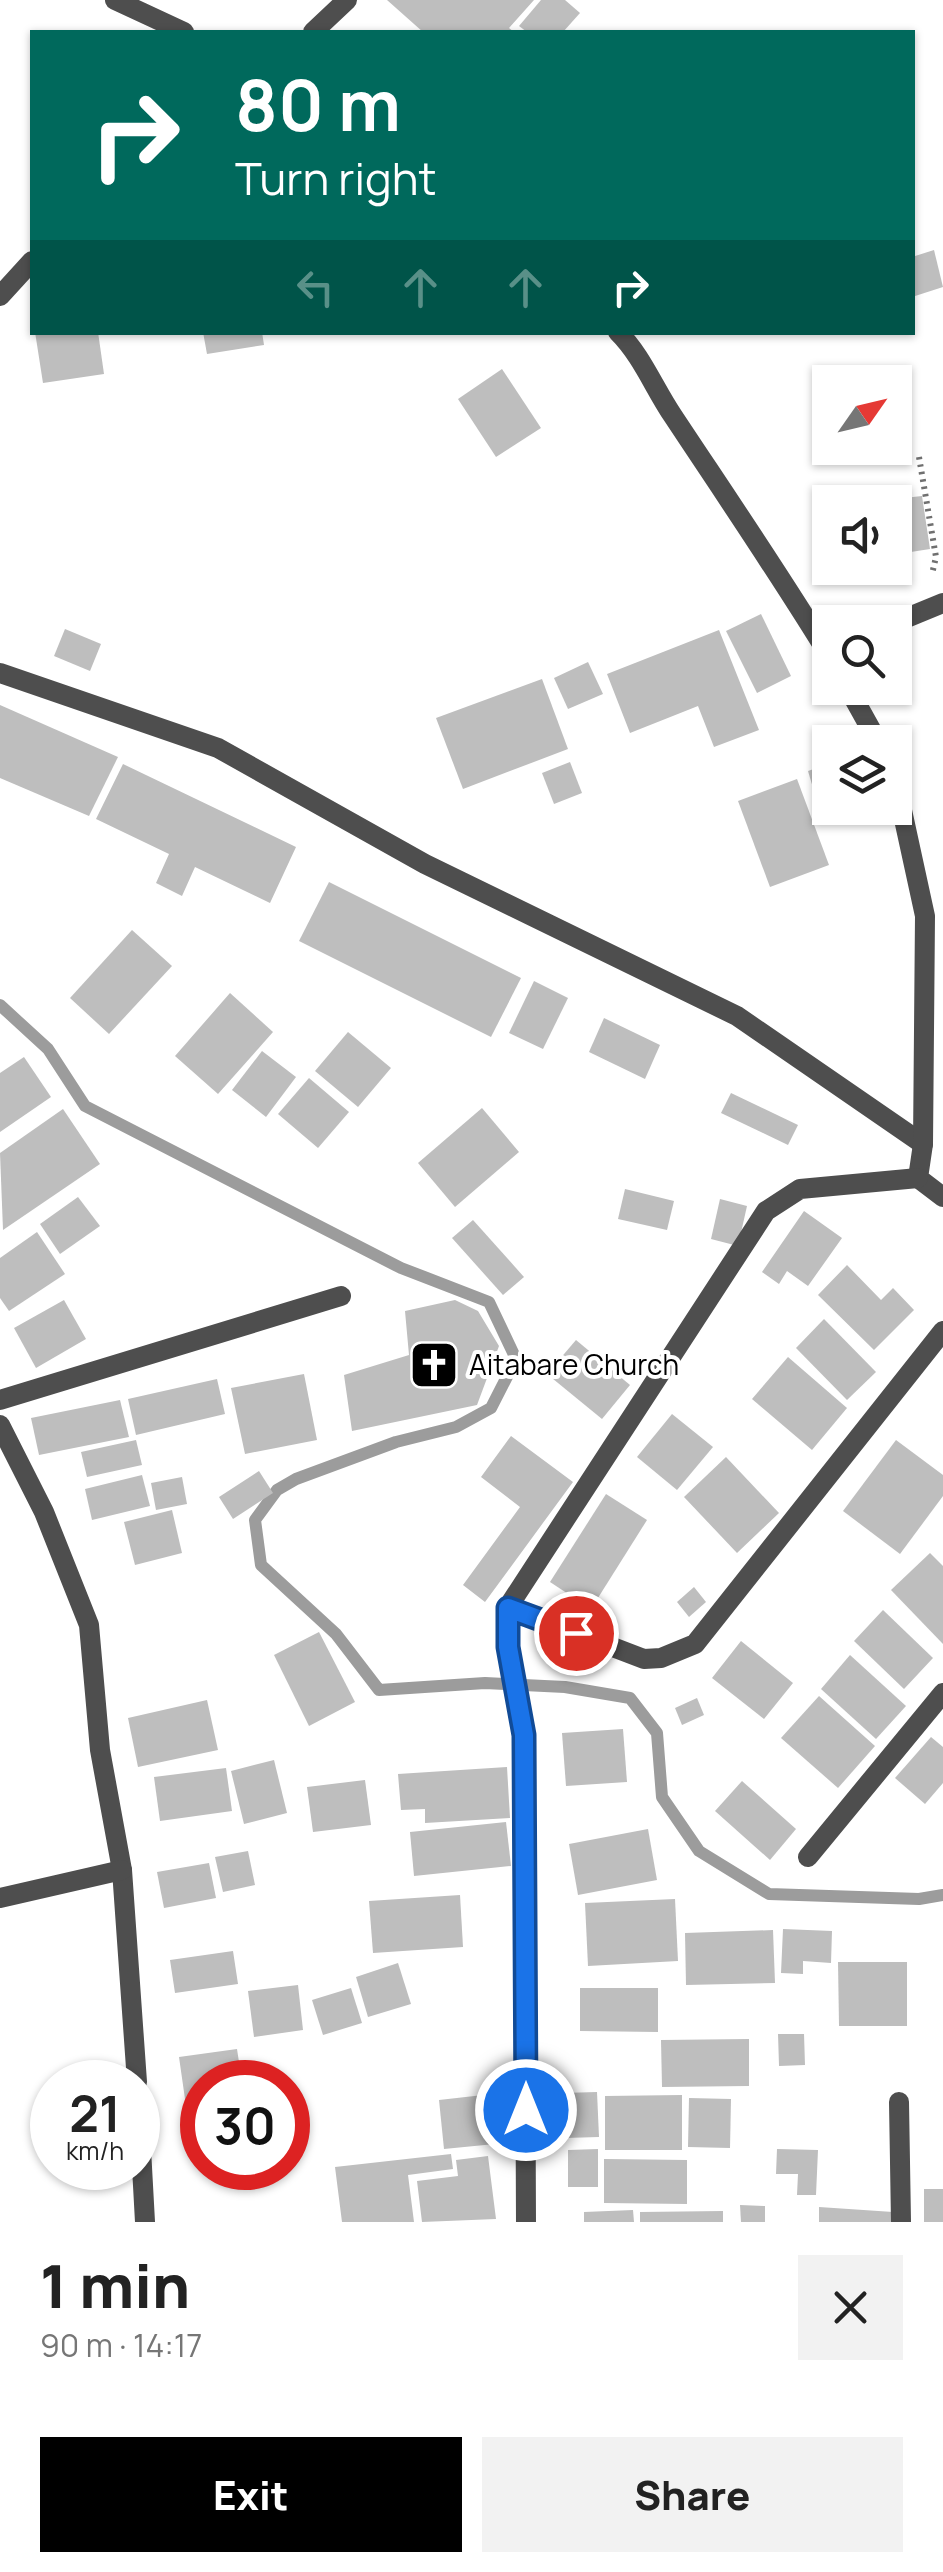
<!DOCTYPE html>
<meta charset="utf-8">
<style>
body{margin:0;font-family:Manrope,sans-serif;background:#f2f2f2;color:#222;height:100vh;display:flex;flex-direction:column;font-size:38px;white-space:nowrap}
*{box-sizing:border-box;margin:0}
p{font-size:32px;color:#767676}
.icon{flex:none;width:55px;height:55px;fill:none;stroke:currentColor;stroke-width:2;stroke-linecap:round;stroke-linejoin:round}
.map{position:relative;height:2222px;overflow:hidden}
.drawer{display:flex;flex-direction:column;background:#fff;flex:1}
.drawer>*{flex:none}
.top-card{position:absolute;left:30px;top:30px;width:885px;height:305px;border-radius:0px;box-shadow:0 2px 8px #0004;background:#00695c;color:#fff;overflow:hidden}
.needle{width:65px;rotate:56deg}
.tools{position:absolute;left:812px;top:365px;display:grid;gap:20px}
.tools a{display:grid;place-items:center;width:100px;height:100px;border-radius:0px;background:#fff;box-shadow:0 2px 8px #0004;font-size:50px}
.speed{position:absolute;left:30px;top:2060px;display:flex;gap:20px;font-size:50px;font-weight:700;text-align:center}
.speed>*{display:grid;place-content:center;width:130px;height:130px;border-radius:50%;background:#fff;box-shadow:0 2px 8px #0004;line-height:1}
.speed small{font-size:25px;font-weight:400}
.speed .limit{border:15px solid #d22;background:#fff;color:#111}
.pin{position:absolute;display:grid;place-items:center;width:85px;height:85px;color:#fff;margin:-42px;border:5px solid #fff;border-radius:50%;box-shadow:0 2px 10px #0007}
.me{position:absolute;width:110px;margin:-55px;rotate:0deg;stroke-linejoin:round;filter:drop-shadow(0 0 8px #0008)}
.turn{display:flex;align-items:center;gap:35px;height:210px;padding:0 40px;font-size:45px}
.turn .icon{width:130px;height:130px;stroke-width:2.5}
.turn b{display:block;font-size:70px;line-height:85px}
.lanes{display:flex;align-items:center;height:95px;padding:0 40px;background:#0003;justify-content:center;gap:50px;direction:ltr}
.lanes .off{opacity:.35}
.round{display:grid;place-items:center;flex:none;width:105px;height:105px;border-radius:0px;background:#f2f2f2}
.overview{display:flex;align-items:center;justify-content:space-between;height:170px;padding:0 40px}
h1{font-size:60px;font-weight:800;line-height:75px}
.button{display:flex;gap:20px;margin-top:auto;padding:20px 40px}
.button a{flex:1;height:115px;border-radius:0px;background:#000;color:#fff;font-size:40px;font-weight:800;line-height:115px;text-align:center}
.button a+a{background:#f2f2f2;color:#222}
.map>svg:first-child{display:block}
</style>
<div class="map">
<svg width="943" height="2222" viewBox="0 0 943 2222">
<rect width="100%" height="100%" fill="#fff"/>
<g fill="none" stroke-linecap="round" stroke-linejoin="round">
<path stroke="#9c9c9c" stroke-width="12" d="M 0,1005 L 48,1049 L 85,1106 L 401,1268 L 489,1302 L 516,1359 L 491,1408 L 456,1427 L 396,1442 L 296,1479 L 277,1490 L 255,1520 L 261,1565 L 336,1634 L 379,1690 L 485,1683 L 565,1687 L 630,1698 L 657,1733 L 662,1797 L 699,1851 L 769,1894 L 919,1899 L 943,1895"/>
</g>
<g fill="#bebebe">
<path d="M 387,0 L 534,0 L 509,28 L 514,32 L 423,32 Z"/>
<path d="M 541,0 L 565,0 L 580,13 L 563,32 L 527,32 L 519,26 Z"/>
<path d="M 934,250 L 943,287 L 912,297 L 912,257 Z"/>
<path d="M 35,332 L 98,332 L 104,374 L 43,383 Z"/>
<path d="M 203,332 L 262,332 L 264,345 L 207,354 Z"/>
<path d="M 502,369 L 541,428 L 496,457 L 458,399 Z"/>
<path d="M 922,496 L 930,549 L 898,554 L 895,502 L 886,500 Z"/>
<path d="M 761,614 L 791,676 L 757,693 L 726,631 Z"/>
<path d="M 65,629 L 101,644 L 90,671 L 54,656 Z"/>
<path d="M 719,630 L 759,730 L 714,747 L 698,706 L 630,733 L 607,674 Z"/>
<path d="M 588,662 L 603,694 L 568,709 L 554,678 Z"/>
<path d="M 542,679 L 568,749 L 463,789 L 436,718 Z"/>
<path d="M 0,705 L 118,757 L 89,816 L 0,778 Z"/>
<path d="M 570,762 L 582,793 L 554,804 L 542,773 Z"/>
<path d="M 123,764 L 296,847 L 270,903 L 195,867 L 182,896 L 156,883 L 169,854 L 96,819 Z"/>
<path d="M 828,764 L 830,793 L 816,798 L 808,771 Z"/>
<path d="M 797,779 L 829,865 L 770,887 L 738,801 Z"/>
<path d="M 329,882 L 521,978 L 491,1037 L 299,941 Z"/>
<path d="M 132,930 L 172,966 L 109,1034 L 70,998 Z"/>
<path d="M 534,981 L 568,998 L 543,1049 L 509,1033 Z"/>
<path d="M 230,993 L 273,1032 L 218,1094 L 175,1056 Z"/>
<path d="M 604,1018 L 660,1045 L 645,1079 L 589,1052 Z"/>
<path d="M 348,1032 L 391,1068 L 358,1107 L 315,1071 Z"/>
<path d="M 262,1051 L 296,1077 L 266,1117 L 232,1090 Z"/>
<path d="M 24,1057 L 51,1097 L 0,1132 L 0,1073 Z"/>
<path d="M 309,1078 L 349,1112 L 318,1148 L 278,1114 Z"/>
<path d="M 731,1093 L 798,1125 L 788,1145 L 721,1113 Z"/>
<path d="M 482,1108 L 519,1152 L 455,1207 L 418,1163 Z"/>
<path d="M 63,1109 L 100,1164 L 3,1230 L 0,1153 Z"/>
<path d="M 625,1189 L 674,1201 L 667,1230 L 618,1219 Z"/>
<path d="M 78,1197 L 100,1226 L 60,1254 L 40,1224 Z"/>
<path d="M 720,1199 L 747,1206 L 738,1246 L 711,1239 Z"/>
<path d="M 804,1211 L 842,1238 L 808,1286 L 787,1271 L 779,1284 L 762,1272 Z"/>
<path d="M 473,1220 L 524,1277 L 503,1295 L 452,1238 Z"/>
<path d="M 37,1232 L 65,1274 L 9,1311 L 0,1298 L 0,1258 Z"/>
<path d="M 847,1265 L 881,1300 L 893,1288 L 914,1310 L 874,1350 L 818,1295 Z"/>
<path d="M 64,1300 L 86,1339 L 36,1368 L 14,1328 Z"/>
<path d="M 455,1300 L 478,1311 L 499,1346 L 477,1405 L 352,1431 L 344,1375 L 409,1355 L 405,1311 Z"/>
<path d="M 824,1319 L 876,1372 L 847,1400 L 796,1348 Z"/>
<path d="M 576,1340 L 630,1385 L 602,1419 L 547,1374 Z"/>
<path d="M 788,1357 L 847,1408 L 812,1450 L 752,1399 Z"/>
<path d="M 304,1374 L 317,1440 L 245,1454 L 231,1388 Z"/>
<path d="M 217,1379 L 225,1414 L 136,1435 L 128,1399 Z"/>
<path d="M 120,1400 L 129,1437 L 39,1455 L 31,1418 Z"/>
<path d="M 672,1414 L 713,1447 L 677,1490 L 637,1457 Z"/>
<path d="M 511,1436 L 573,1482 L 485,1602 L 463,1585 L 520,1507 L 481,1477 Z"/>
<path d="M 136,1440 L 142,1465 L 87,1477 L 81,1452 Z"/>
<path d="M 896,1440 L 943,1475 L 943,1496 L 900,1554 L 843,1511 Z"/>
<path d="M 726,1457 L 779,1513 L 737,1553 L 684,1497 Z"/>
<path d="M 259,1471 L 273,1493 L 233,1519 L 219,1497 Z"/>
<path d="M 142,1475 L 150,1506 L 92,1520 L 85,1489 Z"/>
<path d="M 182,1477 L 187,1504 L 156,1510 L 151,1483 Z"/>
<path d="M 606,1494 L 647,1520 L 591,1609 L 550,1582 Z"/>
<path d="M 172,1510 L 182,1553 L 135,1565 L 124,1522 Z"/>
<path d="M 930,1553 L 943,1566 L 943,1644 L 891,1590 Z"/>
<path d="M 694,1587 L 706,1602 L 689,1617 L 677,1602 Z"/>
<path d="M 883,1610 L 933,1658 L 904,1689 L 854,1641 Z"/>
<path d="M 319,1632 L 355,1702 L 309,1726 L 274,1655 Z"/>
<path d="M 741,1641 L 793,1683 L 764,1719 L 712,1678 Z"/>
<path d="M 850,1655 L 906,1706 L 876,1739 L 821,1689 Z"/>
<path d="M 819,1696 L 875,1746 L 838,1788 L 781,1738 Z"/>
<path d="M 697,1698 L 704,1715 L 682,1725 L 675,1708 Z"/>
<path d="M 207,1700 L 218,1750 L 138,1767 L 128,1718 Z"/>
<path d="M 623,1729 L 627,1782 L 566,1786 L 562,1733 Z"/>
<path d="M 931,1737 L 943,1747 L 943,1783 L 925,1804 L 895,1778 Z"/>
<path d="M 274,1760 L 287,1813 L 244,1824 L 231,1771 Z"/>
<path d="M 507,1767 L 510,1818 L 425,1823 L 425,1809 L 401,1810 L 398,1774 Z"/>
<path d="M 226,1768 L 232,1811 L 160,1821 L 154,1777 Z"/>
<path d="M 365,1780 L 371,1825 L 313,1832 L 307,1787 Z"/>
<path d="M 742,1781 L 796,1829 L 770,1860 L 715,1811 Z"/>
<path d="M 506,1822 L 511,1866 L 414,1876 L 410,1832 Z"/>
<path d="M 648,1829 L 657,1880 L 578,1895 L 569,1844 Z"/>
<path d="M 248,1851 L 255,1885 L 223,1892 L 215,1857 Z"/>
<path d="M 209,1863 L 216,1898 L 164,1908 L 157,1872 Z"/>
<path d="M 460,1895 L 463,1947 L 373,1953 L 369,1901 Z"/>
<path d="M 675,1899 L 678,1961 L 588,1966 L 585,1903 Z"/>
<path d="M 783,1929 L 832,1931 L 831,1963 L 803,1961 L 803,1974 L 781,1973 Z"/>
<path d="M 773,1930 L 775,1983 L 686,1985 L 685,1933 Z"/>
<path d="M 233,1951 L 238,1984 L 175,1993 L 170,1960 Z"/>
<path d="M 838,1962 L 907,1962 L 907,2026 L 839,2026 Z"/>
<path d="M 398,1963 L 411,2004 L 368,2017 L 356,1977 Z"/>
<path d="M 298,1985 L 303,2030 L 254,2037 L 248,1991 Z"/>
<path d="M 351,1988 L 362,2023 L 323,2035 L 312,2000 Z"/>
<path d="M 580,1988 L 658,1988 L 658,2032 L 580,2031 Z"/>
<path d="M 778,2034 L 804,2034 L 805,2065 L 779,2066 Z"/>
<path d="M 749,2039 L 749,2086 L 662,2087 L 661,2040 Z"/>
<path d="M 237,2049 L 242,2082 L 202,2082 L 202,2104 L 186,2106 L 179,2057 Z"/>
<path d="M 510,2092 L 516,2142 L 444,2149 L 439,2100 Z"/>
<path d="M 597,2092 L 599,2137 L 565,2138 L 563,2093 Z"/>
<path d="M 682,2095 L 682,2150 L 605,2150 L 605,2096 Z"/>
<path d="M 689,2098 L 731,2099 L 730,2148 L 688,2147 Z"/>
<path d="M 598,2149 L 598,2187 L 568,2187 L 568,2150 Z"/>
<path d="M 777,2149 L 818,2150 L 816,2195 L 797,2195 L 798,2174 L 776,2174 Z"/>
<path d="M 451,2154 L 453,2169 L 408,2175 L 414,2222 L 342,2222 L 335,2167 Z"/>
<path d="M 488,2156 L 496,2219 L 422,2222 L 417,2181 L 458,2176 L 456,2160 Z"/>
<path d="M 604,2159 L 687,2160 L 687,2204 L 604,2203 Z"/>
<rect x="924" y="2189" width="19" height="33"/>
<path d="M 740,2205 L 765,2206 L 765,2222 L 741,2222 Z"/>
<path d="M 819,2207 L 893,2212 L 893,2222 L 819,2222 Z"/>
<path d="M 633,2210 L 634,2222 L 584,2222 L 584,2212 Z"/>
<path d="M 723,2211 L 723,2222 L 640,2222 L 640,2212 Z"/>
</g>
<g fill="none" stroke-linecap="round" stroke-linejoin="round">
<path stroke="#707070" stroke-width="6" stroke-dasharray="2.5 5" stroke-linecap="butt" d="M 919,457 L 936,557 L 932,574"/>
<g stroke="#4e4e4e" stroke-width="20">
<path d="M 115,0 L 184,32"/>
<path d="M 0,1400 L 341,1296"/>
</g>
<g stroke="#4e4e4e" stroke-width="20">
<path d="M 313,32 L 347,0"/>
<path d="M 0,296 L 32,261"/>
<path d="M 618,332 C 642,356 654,388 673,416 C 726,496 780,575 830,657"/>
<path d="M 895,635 L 904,619 L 943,603"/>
<path d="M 0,673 L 218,748 L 425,864 L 737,1016 L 923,1144"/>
<path d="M 848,688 L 878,742"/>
<path d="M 895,778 L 925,916 L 923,1144 L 918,1178 L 943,1197"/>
<path d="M 0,1425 L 44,1512 L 89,1625 L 100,1750 L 122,1870 L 137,2082"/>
<path d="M 508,1607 L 644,1659 L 661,1658 L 695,1644 L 943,1331"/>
<path d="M 808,1857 L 943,1693"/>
<path d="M 0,1898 L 122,1870"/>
<path d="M 138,2094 L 145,2222"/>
<path d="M 899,2102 L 901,2222"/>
<path d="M 526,2222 L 524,1735 L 508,1647 L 508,1607 L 766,1211 L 800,1189 L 918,1178"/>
</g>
</g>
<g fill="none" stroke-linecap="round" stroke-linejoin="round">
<g stroke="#114b97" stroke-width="25">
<path id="route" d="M 526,2110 L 524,1735 L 508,1647 L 508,1608 L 576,1633"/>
</g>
<use href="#route" stroke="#1a73e8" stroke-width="18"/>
</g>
<defs>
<g id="church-square" transform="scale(2.5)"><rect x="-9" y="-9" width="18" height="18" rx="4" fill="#000" stroke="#fff"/><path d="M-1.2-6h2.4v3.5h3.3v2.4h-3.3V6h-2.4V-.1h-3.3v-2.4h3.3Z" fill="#fff"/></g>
</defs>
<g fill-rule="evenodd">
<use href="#church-square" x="434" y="1365"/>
</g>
<g text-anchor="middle" stroke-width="8" stroke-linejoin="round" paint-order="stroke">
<g font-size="28" fill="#000" stroke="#fff" text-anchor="start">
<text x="469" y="1375">Aitabare Church</text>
</g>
</g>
</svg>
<div class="tools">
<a><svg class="needle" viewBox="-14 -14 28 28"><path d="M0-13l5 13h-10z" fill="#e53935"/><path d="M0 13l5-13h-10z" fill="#767676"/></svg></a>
<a><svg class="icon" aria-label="sound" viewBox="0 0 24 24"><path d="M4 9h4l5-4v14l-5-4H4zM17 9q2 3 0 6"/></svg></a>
<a><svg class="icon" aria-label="search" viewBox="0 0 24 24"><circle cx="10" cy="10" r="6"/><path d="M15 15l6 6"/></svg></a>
<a><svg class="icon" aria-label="layers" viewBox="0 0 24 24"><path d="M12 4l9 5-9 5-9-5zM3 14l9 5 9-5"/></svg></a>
</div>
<div class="speed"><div>21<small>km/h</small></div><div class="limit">30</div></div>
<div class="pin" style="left:576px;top:1633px;background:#d93025"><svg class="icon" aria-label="arrive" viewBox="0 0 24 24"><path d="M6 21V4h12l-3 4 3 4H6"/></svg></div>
<svg class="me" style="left:526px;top:2110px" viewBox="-20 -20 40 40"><circle r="17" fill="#1a73e8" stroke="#fff" stroke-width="3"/><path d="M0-11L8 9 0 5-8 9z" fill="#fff"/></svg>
<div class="top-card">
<div class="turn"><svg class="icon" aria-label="right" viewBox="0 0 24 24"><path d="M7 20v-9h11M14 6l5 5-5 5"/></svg><div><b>80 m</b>Turn right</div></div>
<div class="lanes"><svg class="icon off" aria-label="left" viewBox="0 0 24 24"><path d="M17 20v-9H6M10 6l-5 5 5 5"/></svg><svg class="icon off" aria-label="ahead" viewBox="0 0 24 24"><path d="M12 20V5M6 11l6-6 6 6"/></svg><svg class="icon off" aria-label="ahead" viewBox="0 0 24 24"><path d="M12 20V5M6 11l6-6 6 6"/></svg><svg class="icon" aria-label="right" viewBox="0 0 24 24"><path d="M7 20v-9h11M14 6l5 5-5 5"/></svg></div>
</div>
</div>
<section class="drawer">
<div class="overview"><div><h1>1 min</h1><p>90 m · 14:17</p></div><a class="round"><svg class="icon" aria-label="close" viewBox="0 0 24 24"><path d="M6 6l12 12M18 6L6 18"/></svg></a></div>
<div class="button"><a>Exit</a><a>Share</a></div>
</section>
